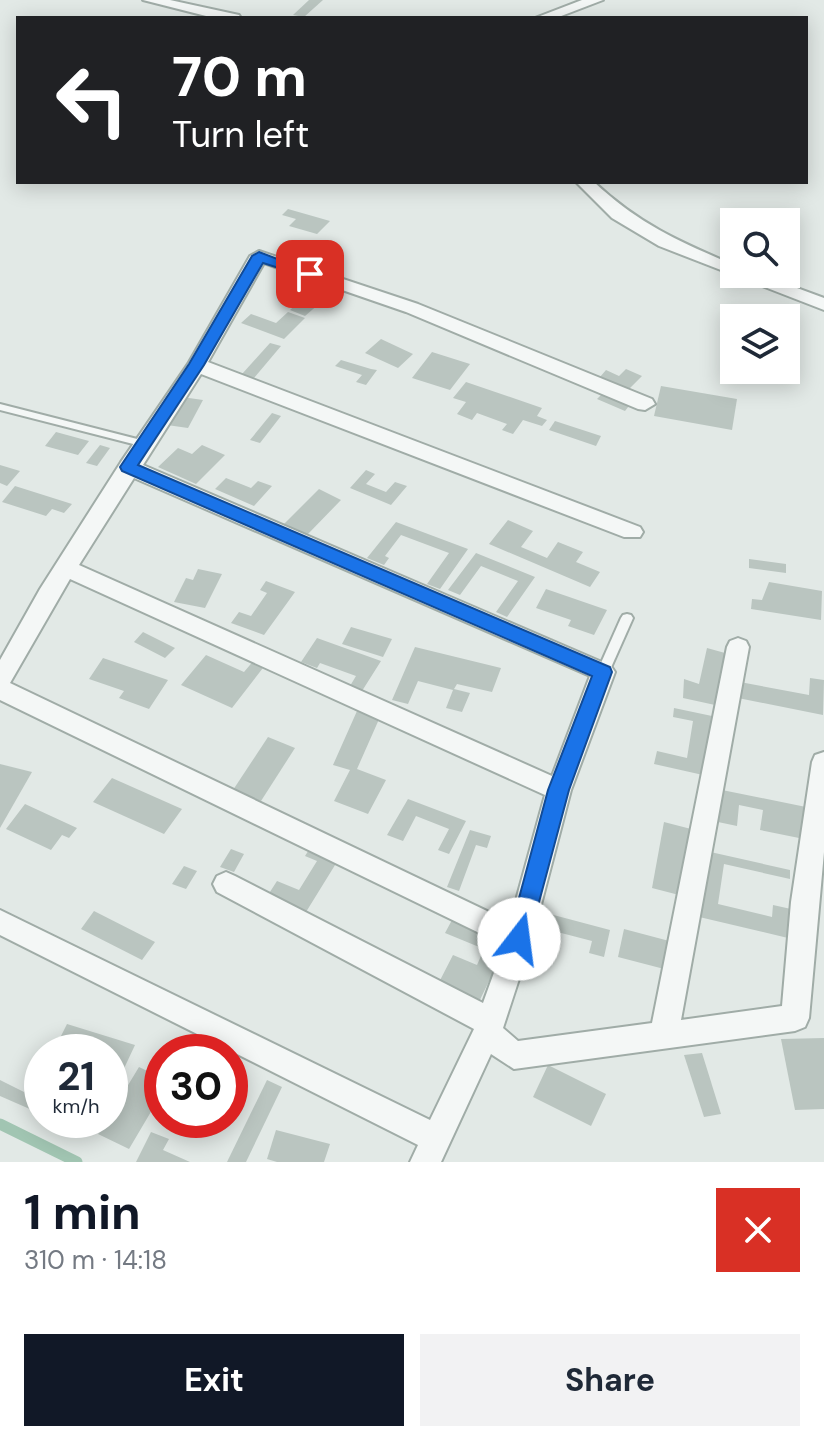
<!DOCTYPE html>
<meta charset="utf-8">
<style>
body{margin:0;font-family:"DM Sans",sans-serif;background:#f2f2f3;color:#1f2937;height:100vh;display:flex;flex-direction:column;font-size:30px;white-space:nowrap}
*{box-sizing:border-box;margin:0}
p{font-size:26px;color:#747a83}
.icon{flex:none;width:44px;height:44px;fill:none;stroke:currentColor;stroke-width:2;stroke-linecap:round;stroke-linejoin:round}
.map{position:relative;height:1162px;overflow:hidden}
.details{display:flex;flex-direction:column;background:#fff;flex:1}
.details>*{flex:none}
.top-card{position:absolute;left:16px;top:16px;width:792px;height:168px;border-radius:0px;box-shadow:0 4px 20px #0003;background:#202124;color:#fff;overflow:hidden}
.buttons{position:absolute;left:720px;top:208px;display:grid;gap:16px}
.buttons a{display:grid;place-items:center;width:80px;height:80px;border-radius:0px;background:#fff;box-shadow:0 4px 20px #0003;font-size:40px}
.speed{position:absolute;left:24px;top:1034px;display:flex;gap:16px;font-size:40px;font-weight:700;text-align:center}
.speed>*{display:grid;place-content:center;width:104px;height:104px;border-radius:50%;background:#fff;box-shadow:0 4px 20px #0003;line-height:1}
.speed small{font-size:20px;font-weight:400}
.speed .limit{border:12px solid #d22;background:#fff;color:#111}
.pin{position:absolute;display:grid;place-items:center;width:68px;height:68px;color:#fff;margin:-34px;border-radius:16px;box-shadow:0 4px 12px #0006}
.me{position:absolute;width:88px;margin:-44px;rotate:15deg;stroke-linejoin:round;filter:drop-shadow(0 0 6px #0008)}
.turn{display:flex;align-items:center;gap:28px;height:168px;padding:0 24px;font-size:36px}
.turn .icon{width:104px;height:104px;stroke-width:2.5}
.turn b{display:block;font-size:56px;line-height:68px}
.round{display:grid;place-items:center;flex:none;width:84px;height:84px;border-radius:0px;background:#f2f2f3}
.summary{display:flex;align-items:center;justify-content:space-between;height:136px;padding:0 24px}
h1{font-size:48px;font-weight:700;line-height:60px;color:#111827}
.button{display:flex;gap:16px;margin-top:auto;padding:16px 24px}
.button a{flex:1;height:92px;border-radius:0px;background:#111827;color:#fff;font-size:32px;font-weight:700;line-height:92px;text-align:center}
.button a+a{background:#f2f2f3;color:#1f2937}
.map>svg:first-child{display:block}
</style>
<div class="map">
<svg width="824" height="1162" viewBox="0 0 824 1162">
<rect width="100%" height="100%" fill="#e2e9e6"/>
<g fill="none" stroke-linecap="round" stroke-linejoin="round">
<path stroke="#a1c5b2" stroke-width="11" d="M 0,1124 L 77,1162"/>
</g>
<g fill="#bac5c0">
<path d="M 309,0 L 323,0 L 304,17 L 293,15 Z"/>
<path d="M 288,209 L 330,221 L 317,234 L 289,226 L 296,219 L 282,215 Z"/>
<path d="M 318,285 L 334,291 L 305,316 L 290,310 Z"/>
<path d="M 288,312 L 305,318 L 284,339 L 241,323 L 251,314 L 276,323 Z"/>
<path d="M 381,339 L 413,354 L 398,368 L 365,353 Z"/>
<path d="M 270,343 L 281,346 L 254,378 L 242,374 Z"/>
<path d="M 432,352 L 470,364 L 450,390 L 412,378 Z"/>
<path d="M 341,360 L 371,369 L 377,370 L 366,385 L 356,382 L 362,375 L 335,366 Z"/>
<path d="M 626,369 L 642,376 L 628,390 L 600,377 L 606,370 L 619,376 Z"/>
<path d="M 466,382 L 542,408 L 537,416 L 547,420 L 542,426 L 523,420 L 513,434 L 502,430 L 507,424 L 477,413 L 472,420 L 457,414 L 466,402 L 453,398 Z"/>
<path d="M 661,386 L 737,399 L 732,430 L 654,416 Z"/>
<path d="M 605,391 L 632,402 L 625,411 L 597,399 Z"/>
<path d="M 182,397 L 203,400 L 188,428 L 167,425 Z"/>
<path d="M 272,413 L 281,416 L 260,443 L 250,440 Z"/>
<path d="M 555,421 L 601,436 L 596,446 L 549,430 Z"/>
<path d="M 56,432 L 89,441 L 78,455 L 45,446 Z"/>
<path d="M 100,445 L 110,448 L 97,466 L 86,463 Z"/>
<path d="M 202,445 L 225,455 L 196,484 L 158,467 L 178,448 L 192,454 Z"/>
<path d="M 0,465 L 20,471 L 7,486 L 0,483 Z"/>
<path d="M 366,470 L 375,474 L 366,484 L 386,492 L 395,482 L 407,486 L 391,505 L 350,488 Z"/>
<path d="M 226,478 L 251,488 L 258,481 L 272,486 L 254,506 L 215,489 Z"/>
<path d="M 15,486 L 72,504 L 64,513 L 52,509 L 46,516 L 2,502 Z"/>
<path d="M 319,489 L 341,500 L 307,535 L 284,524 Z"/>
<path d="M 508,520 L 533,531 L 521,547 L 547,558 L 558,542 L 583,552 L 576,562 L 600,572 L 590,587 L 489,544 Z"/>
<path d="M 396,522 L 468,549 L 440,589 L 427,584 L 449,553 L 401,535 L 385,556 L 389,558 L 384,565 L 367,558 Z"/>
<path d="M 476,553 L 535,577 L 507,617 L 496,612 L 518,581 L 481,566 L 460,595 L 448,590 Z"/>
<path d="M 749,559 L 786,564 L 786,573 L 749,568 Z"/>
<path d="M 198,569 L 222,574 L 205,608 L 174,602 L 186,578 L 193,580 Z"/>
<path d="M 266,581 L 295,592 L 264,635 L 231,623 L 239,612 L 251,616 L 267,593 L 260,590 Z"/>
<path d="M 769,582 L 822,591 L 821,620 L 751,609 L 752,599 L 762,600 Z"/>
<path d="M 546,589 L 607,610 L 594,635 L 568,626 L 571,620 L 536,608 Z"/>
<path d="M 351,627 L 392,639 L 383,657 L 342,644 Z"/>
<path d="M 143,632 L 175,648 L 165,658 L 134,642 Z"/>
<path d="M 317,638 L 381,661 L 362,691 L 350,686 L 356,676 L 320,663 L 317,668 L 301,662 Z"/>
<path d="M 415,647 L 501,668 L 492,692 L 457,684 L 454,689 L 470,693 L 462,712 L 446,708 L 453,690 L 418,681 L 408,704 L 392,700 Z"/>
<path d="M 707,648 L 725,653 L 715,705 L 683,698 L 684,679 L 699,684 Z"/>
<path d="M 206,655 L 244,672 L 255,659 L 266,664 L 232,708 L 181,685 Z"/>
<path d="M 103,658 L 168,680 L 149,709 L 119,698 L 124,691 L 89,679 Z"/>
<path d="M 810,678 L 824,680 L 823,715 L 738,698 L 740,682 L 809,695 Z"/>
<path d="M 674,708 L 712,716 L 703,775 L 654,764 L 657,751 L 687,758 L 693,721 L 673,717 Z"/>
<path d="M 357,711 L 380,717 L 357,769 L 386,780 L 368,814 L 334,801 L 350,770 L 333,765 Z"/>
<path d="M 268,737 L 295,748 L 261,801 L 233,790 Z"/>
<path d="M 0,764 L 32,772 L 0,828 Z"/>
<path d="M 112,778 L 182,809 L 164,834 L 93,802 Z"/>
<path d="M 722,790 L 806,807 L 804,839 L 760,830 L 763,810 L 739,805 L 737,826 L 718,822 Z"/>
<path d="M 408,799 L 466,821 L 449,854 L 438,850 L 449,829 L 416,816 L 403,841 L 387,835 Z"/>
<path d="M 25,804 L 77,828 L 69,838 L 62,835 L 51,850 L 6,829 Z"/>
<path d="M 664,822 L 691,829 L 679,895 L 652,888 Z"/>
<path d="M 470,830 L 491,836 L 487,848 L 476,845 L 459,891 L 447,887 Z"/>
<path d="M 312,845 L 340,857 L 306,912 L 268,895 L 277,881 L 299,890 L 317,861 L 305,856 Z"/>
<path d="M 231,849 L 244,854 L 234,872 L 220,867 Z"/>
<path d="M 706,851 L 790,870 L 790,879 L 724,864 L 718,904 L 772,917 L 773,905 L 791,909 L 788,938 L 695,916 Z"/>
<path d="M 184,866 L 197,871 L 186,889 L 172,884 Z"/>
<path d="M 94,911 L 155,942 L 142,960 L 81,929 Z"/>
<path d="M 546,913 L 610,930 L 604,957 L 589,953 L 592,941 L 542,928 Z"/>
<path d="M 452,920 L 507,944 L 475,1010 L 434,992 L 453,955 L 477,965 L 484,949 L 445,933 Z"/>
<path d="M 624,929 L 673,942 L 668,970 L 618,957 Z"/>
<path d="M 67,1024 L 135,1045 L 120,1077 L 110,1074 L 110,1052 L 53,1052 Z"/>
<path d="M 824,1038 L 824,1109 L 795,1110 L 781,1039 Z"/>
<path d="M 702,1053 L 721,1114 L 704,1117 L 684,1055 Z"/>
<path d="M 548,1065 L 606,1094 L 591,1126 L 533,1097 Z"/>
<path d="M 139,1067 L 162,1078 L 162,1093 L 129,1149 L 98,1134 L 110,1120 L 110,1115 Z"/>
<path d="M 38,1069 L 42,1070 L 42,1093 L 32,1110 L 0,1096 L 0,1080 L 24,1092 Z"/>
<path d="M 267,1080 L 282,1087 L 246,1162 L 227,1162 Z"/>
<path d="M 276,1130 L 330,1144 L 324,1162 L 277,1162 L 267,1159 Z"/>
<path d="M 151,1132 L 169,1139 L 163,1150 L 190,1162 L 136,1162 Z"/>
</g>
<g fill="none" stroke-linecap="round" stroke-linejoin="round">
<g stroke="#a0aca7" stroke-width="4">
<g id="service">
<path d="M 0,404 L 145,441 L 150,444 L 145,447 L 0,410 Z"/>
<path d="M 627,614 L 631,615 L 633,618 L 609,672 L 607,675 L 599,675 L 597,672 L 621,618 L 623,615 Z"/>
</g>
</g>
<g stroke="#a0aca7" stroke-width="4">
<g id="minor">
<path d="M 143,0 L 170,0 L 239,15 L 241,18 L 214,18 Z"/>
<path d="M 582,0 L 603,0 L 556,18 L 535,18 Z"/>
<path d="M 576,182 L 594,182 C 639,224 678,241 734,265 L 734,274 L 759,274 L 824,298 L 824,310 L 659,246 L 612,218 Z"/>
<path d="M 259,251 L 418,304 L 652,399 L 655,404 L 645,410 L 638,409 L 406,312 L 264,263 L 208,362 L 640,527 L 643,532 L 640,537 L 624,537 L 201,374 L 143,465 L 611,666 L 615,672 L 571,790 L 532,939 L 503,1028 L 518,1041 L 652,1023 L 727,647 L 730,641 L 738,638 L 746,641 L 749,647 L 681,1020 L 782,1006 L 791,902 L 812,762 L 815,755 L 824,752 L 824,852 L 809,1018 L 805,1027 L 795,1031 L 514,1069 L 491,1054 L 441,1162 L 410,1162 L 418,1145 L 0,935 L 0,910 L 430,1120 L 474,1029 L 217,892 L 213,884 L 217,876 L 226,872 L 235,876 L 483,1003 L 504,945 L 0,700 L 0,660 L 40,589 L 121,462 L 188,364 L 250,256 ZM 134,478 L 590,676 L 552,776 L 79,565 ZM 70,579 L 545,795 L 510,922 L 10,683 Z"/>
</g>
</g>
<use href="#service" fill="#f4f7f6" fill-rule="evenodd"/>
<use href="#minor" fill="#f4f7f6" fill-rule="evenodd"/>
</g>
<path fill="#1a73e8" stroke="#114b97" stroke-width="2" d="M 259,252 L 317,274 L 310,278 L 263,263 L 204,365 L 138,465 L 610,667 L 612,672 L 569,790 L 527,947 L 519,950 L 511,947 L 508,939 L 548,790 L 592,676 L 122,471 L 120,467 L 189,364 L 252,256 Z"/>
</svg>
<div class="buttons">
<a><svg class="icon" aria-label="search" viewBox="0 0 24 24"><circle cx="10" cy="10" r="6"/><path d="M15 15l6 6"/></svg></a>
<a><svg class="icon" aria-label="layers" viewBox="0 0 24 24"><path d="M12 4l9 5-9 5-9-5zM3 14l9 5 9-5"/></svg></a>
</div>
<div class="speed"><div>21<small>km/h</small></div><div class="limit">30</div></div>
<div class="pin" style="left:310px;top:274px;background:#d93025"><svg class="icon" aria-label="arrive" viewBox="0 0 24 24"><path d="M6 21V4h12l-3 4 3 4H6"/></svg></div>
<svg class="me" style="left:519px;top:939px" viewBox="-20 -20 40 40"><circle r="19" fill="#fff"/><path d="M0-13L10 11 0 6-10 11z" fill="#1a73e8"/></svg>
<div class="top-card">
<div class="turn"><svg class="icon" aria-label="left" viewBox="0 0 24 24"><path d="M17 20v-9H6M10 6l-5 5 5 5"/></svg><div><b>70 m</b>Turn left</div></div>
</div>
</div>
<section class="details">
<div class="summary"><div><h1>1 min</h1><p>310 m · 14:18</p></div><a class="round" style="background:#d93025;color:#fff"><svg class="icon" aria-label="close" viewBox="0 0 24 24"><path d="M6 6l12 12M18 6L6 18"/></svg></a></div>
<div class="button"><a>Exit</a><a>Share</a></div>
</section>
